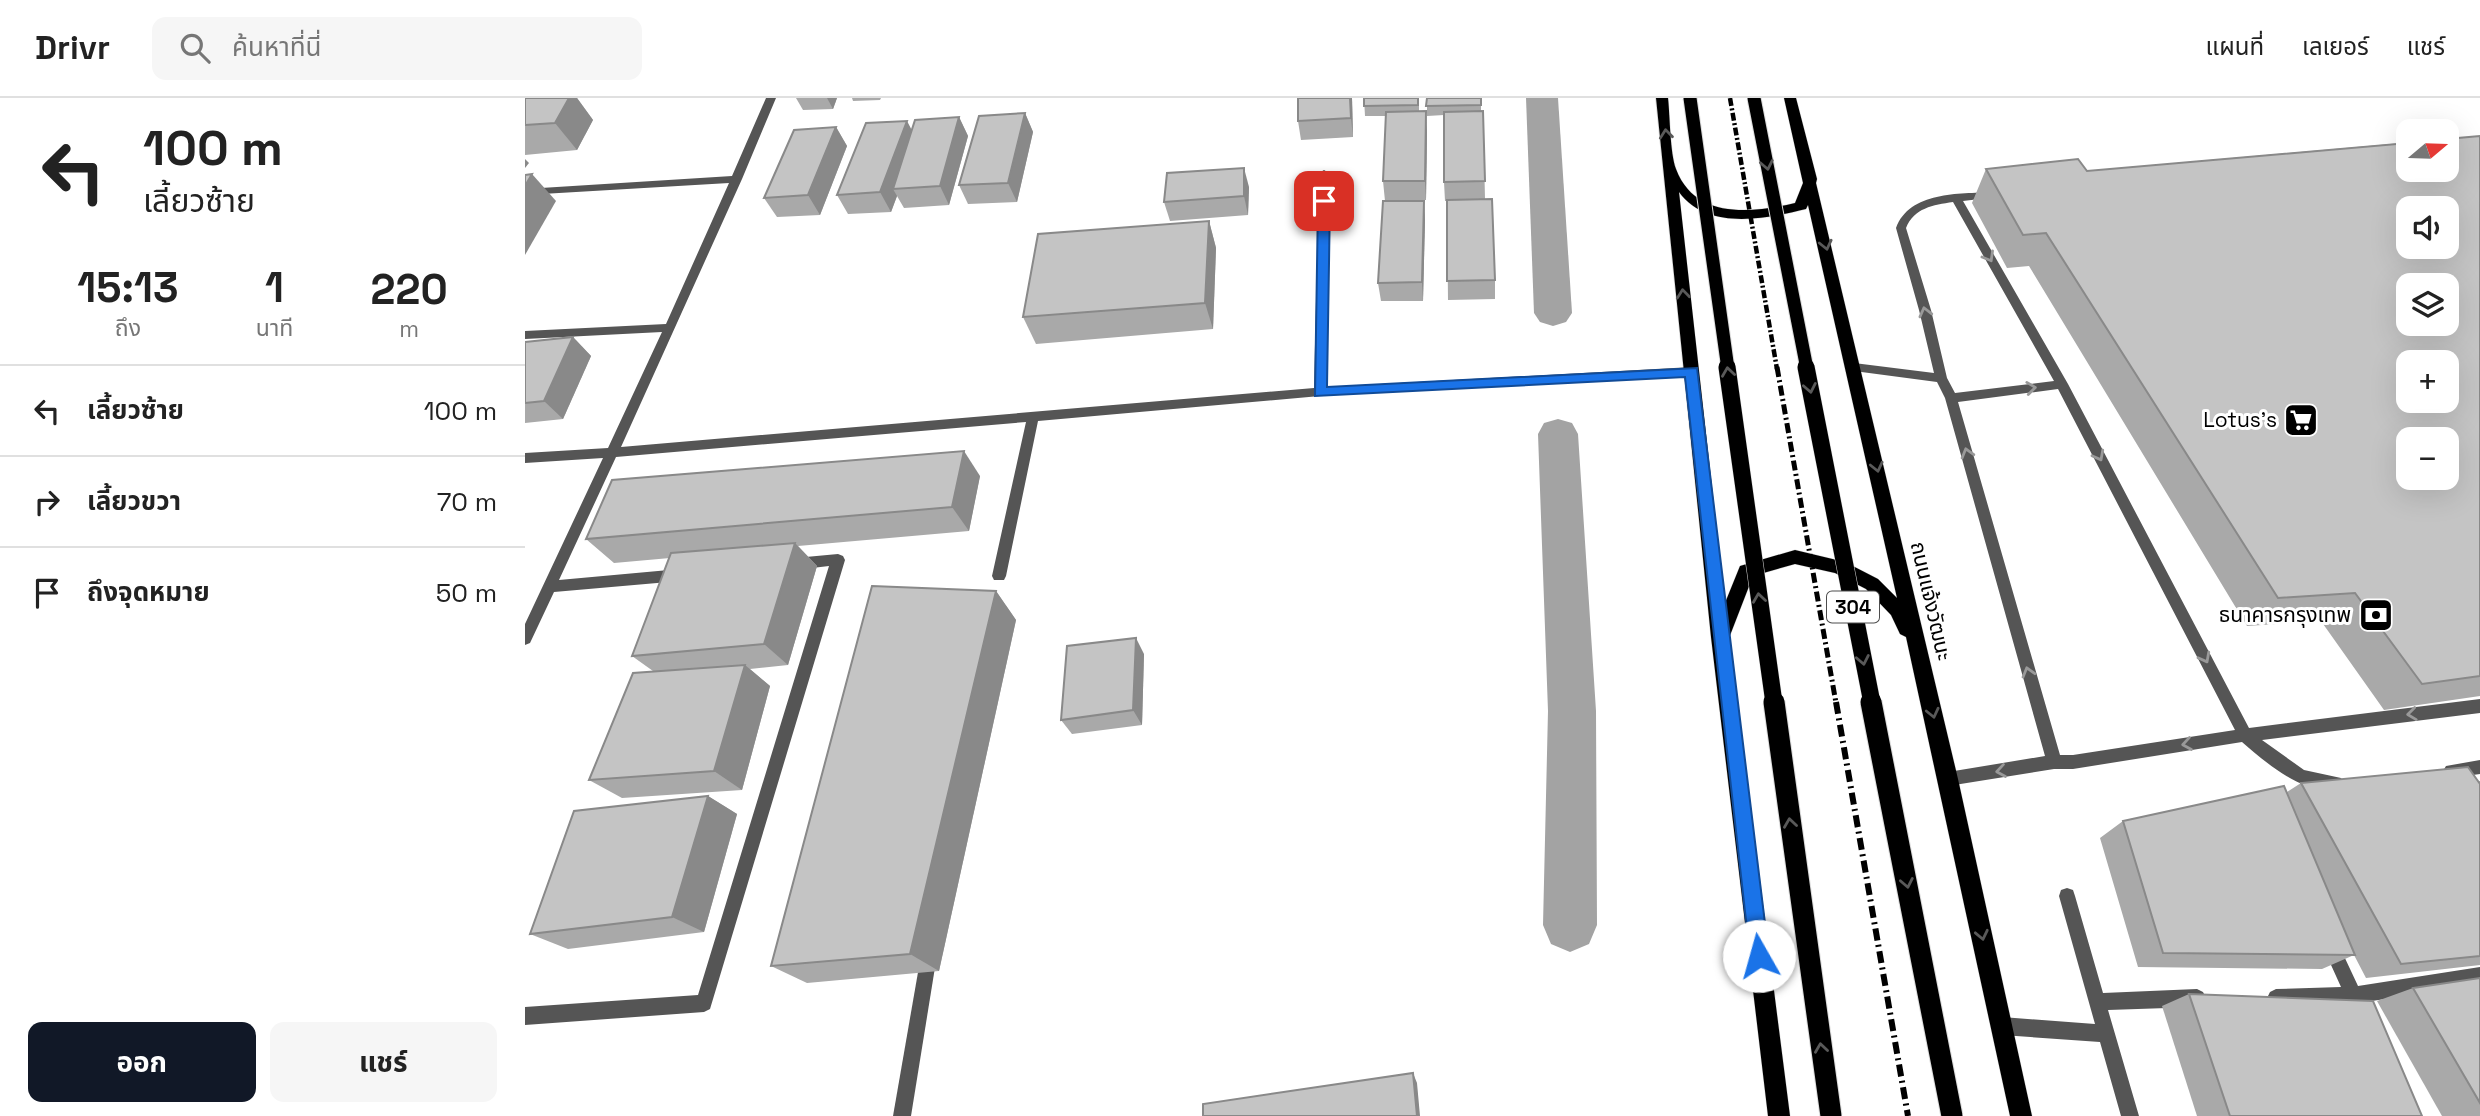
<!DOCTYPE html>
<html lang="th">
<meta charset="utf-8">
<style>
body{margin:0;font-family:"Space Grotesk","Noto Sans Thai",sans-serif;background:#f6f6f6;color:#222;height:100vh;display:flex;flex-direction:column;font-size:26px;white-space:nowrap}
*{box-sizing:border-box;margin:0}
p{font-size:23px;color:#767676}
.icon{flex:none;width:38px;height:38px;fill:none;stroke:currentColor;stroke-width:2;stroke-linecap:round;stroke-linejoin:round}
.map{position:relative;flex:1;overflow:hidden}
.sheet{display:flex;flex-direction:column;background:#fff;width:525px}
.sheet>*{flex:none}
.guide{background:#fff;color:#222;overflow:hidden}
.needle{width:46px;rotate:71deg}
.fabs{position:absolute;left:1871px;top:21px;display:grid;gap:14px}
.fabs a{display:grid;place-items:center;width:63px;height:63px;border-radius:14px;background:#fff;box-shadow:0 7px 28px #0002;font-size:35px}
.pin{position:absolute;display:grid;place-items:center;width:60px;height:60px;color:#fff;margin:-30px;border-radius:14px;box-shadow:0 4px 10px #0006}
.me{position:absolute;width:77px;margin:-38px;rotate:353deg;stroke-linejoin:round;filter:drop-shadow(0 0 5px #0008)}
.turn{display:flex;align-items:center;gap:24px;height:147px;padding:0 28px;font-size:32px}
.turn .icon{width:91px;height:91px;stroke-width:2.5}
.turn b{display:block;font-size:49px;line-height:60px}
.eta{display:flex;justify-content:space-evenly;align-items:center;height:119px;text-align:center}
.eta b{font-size:42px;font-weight:700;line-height:49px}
.button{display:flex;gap:14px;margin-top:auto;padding:14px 28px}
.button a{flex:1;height:80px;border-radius:14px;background:#111827;color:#fff;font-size:28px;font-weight:700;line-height:80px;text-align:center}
.button a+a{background:#f6f6f6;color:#222}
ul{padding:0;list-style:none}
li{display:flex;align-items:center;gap:21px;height:91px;padding:0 28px;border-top:2px solid #e0e0e0}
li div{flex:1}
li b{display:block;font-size:26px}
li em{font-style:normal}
header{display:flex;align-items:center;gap:42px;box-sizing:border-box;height:98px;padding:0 35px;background:#fff;border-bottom:2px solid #e0e0e0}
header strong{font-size:33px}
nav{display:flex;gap:38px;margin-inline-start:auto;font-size:24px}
.search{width:490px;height:63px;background:#f6f6f6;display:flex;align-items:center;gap:18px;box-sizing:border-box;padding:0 24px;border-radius:14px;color:#767676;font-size:26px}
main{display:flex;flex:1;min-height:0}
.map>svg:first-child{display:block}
</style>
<header>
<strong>Drivr</strong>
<div class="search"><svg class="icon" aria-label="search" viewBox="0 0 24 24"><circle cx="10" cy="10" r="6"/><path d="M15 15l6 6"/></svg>ค้นหาที่นี่</div>
<nav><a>แผนที่</a><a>เลเยอร์</a><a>แชร์</a></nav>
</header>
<main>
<section class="sheet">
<div class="guide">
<div class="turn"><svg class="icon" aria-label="left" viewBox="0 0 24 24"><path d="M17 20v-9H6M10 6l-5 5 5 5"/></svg><div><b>100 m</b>เลี้ยวซ้าย</div></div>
</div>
<div class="eta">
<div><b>15:13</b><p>ถึง</p></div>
<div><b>1</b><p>นาที</p></div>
<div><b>220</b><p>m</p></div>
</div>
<ul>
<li><svg class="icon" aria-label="left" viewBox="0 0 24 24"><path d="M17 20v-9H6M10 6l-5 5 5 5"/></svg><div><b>เลี้ยวซ้าย</b></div><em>100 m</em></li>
<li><svg class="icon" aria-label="right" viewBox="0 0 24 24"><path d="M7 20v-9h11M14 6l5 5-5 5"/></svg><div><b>เลี้ยวขวา</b></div><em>70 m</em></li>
<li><svg class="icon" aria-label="arrive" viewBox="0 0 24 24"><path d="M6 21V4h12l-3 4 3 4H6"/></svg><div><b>ถึงจุดหมาย</b></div><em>50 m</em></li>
</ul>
<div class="button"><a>ออก</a><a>แชร์</a></div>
</section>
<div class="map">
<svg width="1955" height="1018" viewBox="0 0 1955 1018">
<rect width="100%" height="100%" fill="#fff"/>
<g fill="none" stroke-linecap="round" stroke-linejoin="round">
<g fill="#a3a3a3" fill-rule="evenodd">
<path d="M 1001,0 L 1033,0 L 1047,215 L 1041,224 L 1028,228 L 1015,224 L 1009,215 Z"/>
<path d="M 1033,321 L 1047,325 L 1053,336 L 1071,613 L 1072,827 L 1064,846 L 1045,854 L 1026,846 L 1018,827 L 1023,613 L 1013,336 L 1019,325 Z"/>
</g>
<g stroke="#dbdbdb" stroke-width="1">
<path id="primary" d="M 1131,0 L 1143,0 C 1145,18 1145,55 1151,71 C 1170,122 1228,115 1270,105 L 1278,85 L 1259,0 L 1271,0 L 1292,81 L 1291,85 L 1433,681 L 1507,1018 L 1485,1018 L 1381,539 L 1375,536 L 1366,517 L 1341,491 L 1310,475 L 1270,466 L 1228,478 L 1204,540 L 1265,1018 L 1243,1018 L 1186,539 ZM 1154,94 C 1182,133 1241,121 1281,111 L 1283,107 L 1372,500 L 1353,481 L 1320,464 L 1270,452 L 1215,468 L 1200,505 Z"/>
</g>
<g fill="#555" fill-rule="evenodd">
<path d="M 241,0 L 251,0 L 217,81 L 96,349 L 789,290 L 794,75 L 799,72 L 804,75 L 801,289 L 1167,269 L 1173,273 L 1167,277 L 795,298 L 513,323 L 481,478 L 479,482 L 469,482 L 467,478 L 501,324 L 91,359 L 34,482 L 155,471 L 160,473 L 162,477 L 160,481 L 155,483 L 29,494 L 5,545 L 0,547 L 0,526 L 78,360 L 0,365 L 0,355 L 83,350 L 137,234 L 0,241 L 0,233 L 141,226 L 204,85 L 0,97 L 0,91 L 207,78 Z"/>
<path d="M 1467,94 L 1471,95 L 1471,99 L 1438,103 L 1543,286 L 1724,630 L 1955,601 L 1955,615 L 1737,642 L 1779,672 L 1816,680 L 1819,685 L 1816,690 C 1784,702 1740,664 1717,644 L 1548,671 L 1529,671 L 1423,688 L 1418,686 L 1415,681 L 1418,676 L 1423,674 L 1520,658 L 1420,300 L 1412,284 L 1329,273 L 1323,269 L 1329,265 L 1409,275 L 1394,212 L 1371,130 C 1385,93 1434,96 1467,94 ZM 1428,104 L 1529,283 L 1430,295 L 1422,280 L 1406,212 L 1381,130 C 1389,110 1408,107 1428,104 ZM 1533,291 L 1710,632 L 1548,657 L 1535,657 L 1433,304 Z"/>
<path d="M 313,456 L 318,458 L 320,462 L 185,911 L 179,914 L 0,927 L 0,909 L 173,897 L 304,468 L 270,472 L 265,470 L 263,466 L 265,462 L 270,460 Z"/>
<path d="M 1955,662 L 1955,676 L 1926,680 L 1921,678 L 1918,673 L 1921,668 Z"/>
<path d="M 1542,790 L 1548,792 L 1550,798 L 1578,895 L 1672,891 L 1678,894 L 1681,900 L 1678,906 L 1672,909 L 1583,912 L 1614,1018 L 1596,1018 L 1575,944 L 1477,937 L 1471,934 L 1468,928 L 1471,922 L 1477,919 L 1570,926 L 1534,798 L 1536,792 Z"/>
<path d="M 1805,839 L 1811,841 L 1833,888 L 1955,869 L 1955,887 L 1840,904 L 1838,911 L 1832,914 L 1826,911 L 1823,906 L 1751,909 L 1745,906 L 1742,900 L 1745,894 L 1751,891 L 1816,889 L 1797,847 L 1799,841 Z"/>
<path d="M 404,849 L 410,851 L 412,857 L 386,1018 L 368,1018 L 396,857 L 398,851 Z"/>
</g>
<use href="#primary" fill="#000" fill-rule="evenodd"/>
<path stroke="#000" stroke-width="4.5" stroke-dasharray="8 2.5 2 2.5" stroke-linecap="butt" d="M 1205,0 L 1252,271"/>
<path stroke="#000" stroke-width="5" stroke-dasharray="10 3.5 2 3.5" stroke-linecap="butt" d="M 1252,269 L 1311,605"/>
<path stroke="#000" stroke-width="6" stroke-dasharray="12 4.5 2 4.5" stroke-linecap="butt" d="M 1311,604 L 1383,1018"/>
<g stroke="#dbdbdb" stroke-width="15" stroke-linecap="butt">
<g id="primary-bridge-far2">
<path d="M 1165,0 L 1203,271"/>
<path d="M 1229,0 L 1282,271"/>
</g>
</g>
<g stroke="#dbdbdb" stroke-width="18" stroke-linecap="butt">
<g id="primary-bridge-far1">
<path d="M 1202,269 L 1249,605"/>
<path d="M 1281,269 L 1347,605"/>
</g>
</g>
<g stroke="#dbdbdb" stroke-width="23" stroke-linecap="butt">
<g id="primary-bridge">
<path d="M 1249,604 L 1306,1018"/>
<path d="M 1346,604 L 1427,1018"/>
</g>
</g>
<use href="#primary-bridge-far2" stroke="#000" stroke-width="13"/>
<use href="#primary-bridge-far1" stroke="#000" stroke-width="17"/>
<use href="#primary-bridge" stroke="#000" stroke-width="21"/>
</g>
<g fill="#a9a9a9">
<path d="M 0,0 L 52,0 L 68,22 L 52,52 L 0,57 Z"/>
<path d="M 271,0 L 312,0 L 308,11 L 278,12 Z"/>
<path d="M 327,0 L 356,0 L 355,2 L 328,3 Z"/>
<path d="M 773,0 L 827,0 L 828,39 L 776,42 L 773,23 Z"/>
<path d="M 839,0 L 894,0 L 894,13 L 902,33 L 901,102 L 860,103 L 858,83 L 861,18 L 840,18 Z"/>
<path d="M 902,0 L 956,0 L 956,13 L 958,13 L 960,101 L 970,182 L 970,201 L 923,202 L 922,103 L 920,103 L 919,84 L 919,17 L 902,18 Z"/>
<path d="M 500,15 L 508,34 L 492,104 L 443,106 L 434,87 Z"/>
<path d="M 434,19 L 443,38 L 424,107 L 379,110 L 372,98 L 366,114 L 323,116 L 312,97 L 387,33 Z"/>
<path d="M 311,29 L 322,48 L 295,117 L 252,119 L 239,100 Z"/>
<path d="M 1955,38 L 1955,598 L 1859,612 L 1796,523 L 1722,528 L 1504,168 L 1482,170 L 1447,105 L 1461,71 L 1562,73 Z"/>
<path d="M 724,89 L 723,117 L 645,123 L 639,104 Z"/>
<path d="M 899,103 L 900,122 L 898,203 L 856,203 L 853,185 Z"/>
<path d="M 684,123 L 691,150 L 688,231 L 511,246 L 498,219 Z"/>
<path d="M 48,239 L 66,258 L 38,321 L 0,325 L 0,244 Z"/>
<path d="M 455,378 L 444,433 L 273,448 L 292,468 L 263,567 L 225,571 L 245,588 L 217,692 L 97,700 L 64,682 L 128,573 L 107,558 L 145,460 L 89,465 L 61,441 Z"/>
<path d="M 471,493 L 491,522 L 414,873 L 282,885 L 246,868 Z"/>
<path d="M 619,556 L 617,627 L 547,636 L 536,622 Z"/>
<path d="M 1955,683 L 1955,867 L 1841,880 L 1829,857 L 1797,871 L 1613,869 L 1575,740 L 1598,723 L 1762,694 L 1776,685 Z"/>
<path d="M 183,698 L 212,716 L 179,834 L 43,851 L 5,836 Z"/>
<path d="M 1955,880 L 1955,1018 L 1917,1018 L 1852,903 L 1888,890 Z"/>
<path d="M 1664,896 L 1897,1018 L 1672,1018 L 1637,908 Z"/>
</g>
<g fill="#898989">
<path d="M 44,0 L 52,0 L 68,22 L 52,52 L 30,25 Z"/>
<path d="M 302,0 L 312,0 L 308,11 Z"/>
<path d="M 825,0 L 827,0 L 828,39 L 826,20 Z"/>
<path d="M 901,13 L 902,33 L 901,102 L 900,83 Z"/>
<path d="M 500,15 L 508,34 L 492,104 L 483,85 Z"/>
<path d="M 434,19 L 443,38 L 424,107 L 415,88 Z"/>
<path d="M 382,23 L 392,42 L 368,91 L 372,98 L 366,114 L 355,94 Z"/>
<path d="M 311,29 L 322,48 L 295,117 L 283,97 Z"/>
<path d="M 0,61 L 4,65 L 0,70 Z"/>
<path d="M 719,70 L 724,89 L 723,117 L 719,98 Z"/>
<path d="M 7,76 L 31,103 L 0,157 L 0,88 Z"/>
<path d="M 899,103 L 900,122 L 898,203 L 897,184 Z"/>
<path d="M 684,123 L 691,150 L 688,231 L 680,205 Z"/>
<path d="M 48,239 L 66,258 L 38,321 L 19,303 Z"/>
<path d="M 439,353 L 455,378 L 444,433 L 427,409 Z"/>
<path d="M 270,445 L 292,468 L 263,567 L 239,546 Z"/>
<path d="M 471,493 L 491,522 L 414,873 L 385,856 Z"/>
<path d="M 611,540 L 619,556 L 617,627 L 608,612 Z"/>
<path d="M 220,567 L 245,588 L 217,692 L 189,673 Z"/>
<path d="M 183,698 L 212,716 L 179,834 L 147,819 Z"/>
<path d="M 888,975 L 892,985 L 895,1018 L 892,1018 Z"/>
</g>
<g fill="#c4c4c4" stroke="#898989" stroke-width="2" fill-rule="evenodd">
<path d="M 0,0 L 44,0 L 30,25 L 0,27 Z"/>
<path d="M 773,0 L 825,0 L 826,20 L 773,23 Z"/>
<path d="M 839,0 L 893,0 L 893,7 L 839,8 Z"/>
<path d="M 902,0 L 956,0 L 956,7 L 901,8 Z"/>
<path d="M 901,13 L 900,83 L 858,83 L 861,14 Z"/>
<path d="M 958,13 L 960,83 L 919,84 L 919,14 Z"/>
<path d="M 500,15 L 483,85 L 434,87 L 454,18 Z"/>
<path d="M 434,19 L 415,88 L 368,91 L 390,22 Z"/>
<path d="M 382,23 L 355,94 L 312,97 L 341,25 Z"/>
<path d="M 311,29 L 283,97 L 239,100 L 269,32 Z"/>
<path d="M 1955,38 L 1955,578 L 1897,586 L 1830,495 L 1753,500 L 1521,135 L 1498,137 L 1461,71 L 1553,61 L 1562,73 L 1883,45 L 1883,72 L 1922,72 L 1922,41 ZM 1883,110 L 1922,110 L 1922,149 L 1883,149 ZM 1883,187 L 1922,187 L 1922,226 L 1883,226 ZM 1883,264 L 1922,264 L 1922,303 L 1883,303 ZM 1883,341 L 1922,341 L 1922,380 L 1883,380 Z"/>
<path d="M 719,70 L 719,98 L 639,104 L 642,75 Z"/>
<path d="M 7,76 L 0,88 L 0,77 Z"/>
<path d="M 967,101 L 970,182 L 922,183 L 922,102 Z"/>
<path d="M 858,103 L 899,103 L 897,184 L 853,185 Z"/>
<path d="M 684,123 L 680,205 L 498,219 L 513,136 Z"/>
<path d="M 48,239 L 19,303 L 0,305 L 0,244 Z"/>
<path d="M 439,353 L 427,409 L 61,441 L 87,382 Z"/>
<path d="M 270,445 L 239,546 L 107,558 L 146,455 Z"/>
<path d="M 347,488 L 471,493 L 385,856 L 246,868 Z"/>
<path d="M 611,540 L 608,612 L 536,622 L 542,548 Z"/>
<path d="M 220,567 L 189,673 L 64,682 L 108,575 Z"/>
<path d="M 1943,669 L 1955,686 L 1955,858 L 1876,866 L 1776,685 Z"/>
<path d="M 1759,688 L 1830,857 L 1638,855 L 1598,723 Z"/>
<path d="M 183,698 L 147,819 L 5,836 L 49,713 Z"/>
<path d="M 1955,880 L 1955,1005 L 1888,890 Z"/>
<path d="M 1664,896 L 1848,903 L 1897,1018 L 1705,1018 Z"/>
<path d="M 888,975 L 892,1018 L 678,1018 L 678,1006 Z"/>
</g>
<defs><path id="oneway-chevron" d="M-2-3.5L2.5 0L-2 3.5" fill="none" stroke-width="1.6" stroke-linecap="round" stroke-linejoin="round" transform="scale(1.75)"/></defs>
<g stroke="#595959">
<use href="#oneway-chevron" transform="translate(1141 36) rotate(-96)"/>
<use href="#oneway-chevron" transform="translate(1242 67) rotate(79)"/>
<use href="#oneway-chevron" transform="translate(1301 147) rotate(77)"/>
<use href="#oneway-chevron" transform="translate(1158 196) rotate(-96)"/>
<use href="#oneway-chevron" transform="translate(1203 274) rotate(-98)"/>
<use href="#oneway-chevron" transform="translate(1285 290) rotate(79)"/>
<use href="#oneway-chevron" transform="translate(1352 369) rotate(77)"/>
<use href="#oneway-chevron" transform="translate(1234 500) rotate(-98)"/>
<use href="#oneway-chevron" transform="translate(1338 562) rotate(79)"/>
<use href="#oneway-chevron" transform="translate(1408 615) rotate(77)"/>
<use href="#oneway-chevron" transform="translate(1265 725) rotate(-98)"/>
<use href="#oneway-chevron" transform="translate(1382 785) rotate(79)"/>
<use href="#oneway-chevron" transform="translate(1457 837) rotate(78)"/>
<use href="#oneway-chevron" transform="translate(1296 950) rotate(-98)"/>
</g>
<g stroke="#999">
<use href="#oneway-chevron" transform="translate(1464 159) rotate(60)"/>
<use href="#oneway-chevron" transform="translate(1400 214) rotate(-104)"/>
<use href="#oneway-chevron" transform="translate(1506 290) rotate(-7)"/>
<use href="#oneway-chevron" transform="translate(1442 355) rotate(-106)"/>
<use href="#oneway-chevron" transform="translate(1574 358) rotate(62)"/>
<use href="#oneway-chevron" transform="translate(1680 560) rotate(62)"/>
<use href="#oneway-chevron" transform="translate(1503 574) rotate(-106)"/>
<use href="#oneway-chevron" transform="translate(1887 616) rotate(173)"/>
<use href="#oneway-chevron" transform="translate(1662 646) rotate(171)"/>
<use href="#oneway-chevron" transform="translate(1476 673) rotate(171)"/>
</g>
<path fill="#1a73e8" stroke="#114b97" stroke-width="2" d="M 799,99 L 805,103 L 802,289 L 1172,270 L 1244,858 L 1241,865 L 1234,868 L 1227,865 L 1225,858 L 1160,279 L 790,298 L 793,103 Z"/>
<defs>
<g id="supermarket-square" transform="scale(1.75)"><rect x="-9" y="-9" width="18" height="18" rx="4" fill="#000" stroke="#fff"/><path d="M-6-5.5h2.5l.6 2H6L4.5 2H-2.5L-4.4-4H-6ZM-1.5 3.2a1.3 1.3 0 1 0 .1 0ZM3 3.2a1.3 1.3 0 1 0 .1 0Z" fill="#fff"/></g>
<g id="bank-square" transform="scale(1.75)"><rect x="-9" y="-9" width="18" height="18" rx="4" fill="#000" stroke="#fff"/><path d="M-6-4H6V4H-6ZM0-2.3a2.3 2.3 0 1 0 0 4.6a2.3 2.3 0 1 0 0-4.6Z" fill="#fff"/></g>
</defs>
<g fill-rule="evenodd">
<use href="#supermarket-square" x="1776" y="322"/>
<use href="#bank-square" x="1851" y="517"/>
</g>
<g text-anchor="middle" stroke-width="6" stroke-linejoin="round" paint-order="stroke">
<rect fill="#fff" stroke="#4c4c4c" stroke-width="2" x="1302" y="493.5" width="52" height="31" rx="5"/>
<g font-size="19" font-weight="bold" fill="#000">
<text x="1328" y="516">304</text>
</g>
<g font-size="21" fill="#000" stroke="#fff" text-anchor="end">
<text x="1752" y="329">Lotus's</text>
<text x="1826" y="524">ธนาคารกรุงเทพ</text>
</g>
<g font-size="21" fill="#000" stroke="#fff">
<text transform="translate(1406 503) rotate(77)" y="7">ถนนแจ้งวัฒนะ</text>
</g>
</g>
</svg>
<div class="fabs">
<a><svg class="needle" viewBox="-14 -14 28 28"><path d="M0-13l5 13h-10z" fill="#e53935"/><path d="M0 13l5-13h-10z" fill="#767676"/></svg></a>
<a><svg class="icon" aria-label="sound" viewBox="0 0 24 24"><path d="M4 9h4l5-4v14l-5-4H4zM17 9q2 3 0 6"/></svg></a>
<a><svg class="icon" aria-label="layers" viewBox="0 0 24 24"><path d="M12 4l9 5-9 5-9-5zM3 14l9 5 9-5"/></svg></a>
<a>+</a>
<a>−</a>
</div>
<div class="pin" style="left:799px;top:103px;background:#d93025"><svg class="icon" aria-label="arrive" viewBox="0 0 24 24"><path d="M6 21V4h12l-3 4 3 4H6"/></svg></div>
<svg class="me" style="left:1234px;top:858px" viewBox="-20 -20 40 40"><circle r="19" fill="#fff"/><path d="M0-13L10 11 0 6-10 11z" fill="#1a73e8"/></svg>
</div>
</main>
